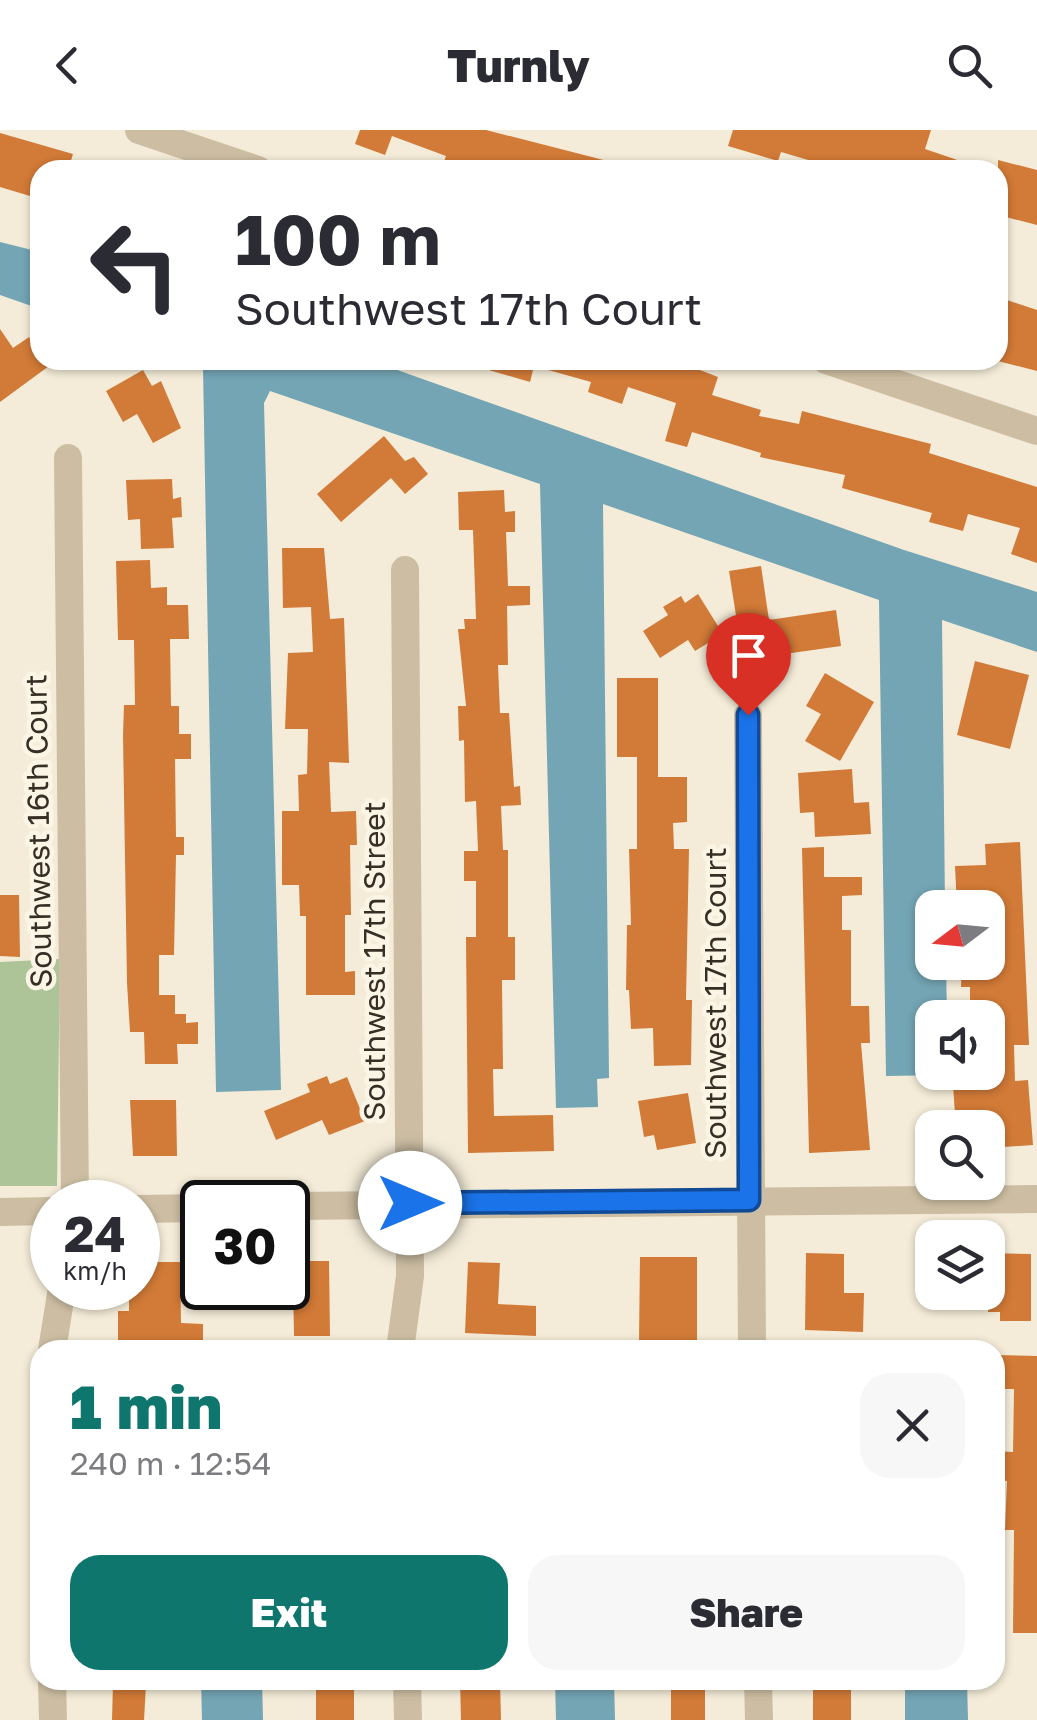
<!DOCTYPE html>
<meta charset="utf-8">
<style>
body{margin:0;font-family:"Golos Text",sans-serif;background:#f7f7f7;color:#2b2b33;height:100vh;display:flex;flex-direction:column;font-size:38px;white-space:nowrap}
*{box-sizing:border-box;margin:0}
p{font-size:32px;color:#7c7c81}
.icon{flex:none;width:55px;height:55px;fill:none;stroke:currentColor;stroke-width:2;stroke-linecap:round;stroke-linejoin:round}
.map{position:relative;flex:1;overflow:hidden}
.panel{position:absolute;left:30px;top:1210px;width:975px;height:350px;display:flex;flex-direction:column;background:#fff;border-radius:30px;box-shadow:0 2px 8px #0004}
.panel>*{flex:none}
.guide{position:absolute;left:30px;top:30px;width:978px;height:210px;border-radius:30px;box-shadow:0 2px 8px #0004;background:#fff;color:#2b2b33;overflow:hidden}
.needle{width:65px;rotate:254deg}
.fabs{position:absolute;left:915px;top:760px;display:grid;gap:20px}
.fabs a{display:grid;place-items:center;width:90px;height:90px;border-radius:20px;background:#fff;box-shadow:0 2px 8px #0004;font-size:50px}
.speed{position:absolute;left:30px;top:1050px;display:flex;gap:20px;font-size:50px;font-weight:700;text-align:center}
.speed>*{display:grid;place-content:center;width:130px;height:130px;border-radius:50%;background:#fff;box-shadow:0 2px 8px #0004;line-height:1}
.speed small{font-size:25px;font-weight:400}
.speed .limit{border:5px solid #111;border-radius:15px;background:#fff;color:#111}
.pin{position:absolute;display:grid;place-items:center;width:85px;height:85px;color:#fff;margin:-102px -42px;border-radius:50% 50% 50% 0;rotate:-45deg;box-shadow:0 0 10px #0007}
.pin .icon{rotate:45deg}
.me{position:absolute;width:110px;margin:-55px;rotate:90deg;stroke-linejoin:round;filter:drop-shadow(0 0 8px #0008)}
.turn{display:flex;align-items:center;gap:35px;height:210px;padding:0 40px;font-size:45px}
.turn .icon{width:130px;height:130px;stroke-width:2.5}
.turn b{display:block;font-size:70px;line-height:85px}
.round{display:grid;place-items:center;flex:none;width:105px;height:105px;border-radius:30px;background:#f7f7f7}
.head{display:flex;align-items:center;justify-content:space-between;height:170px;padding:0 40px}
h1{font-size:60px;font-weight:800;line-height:75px;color:#0f766e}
.primary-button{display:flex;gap:20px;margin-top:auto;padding:20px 40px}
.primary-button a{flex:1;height:115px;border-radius:30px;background:#0f766e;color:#fff;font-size:40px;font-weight:800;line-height:115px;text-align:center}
.primary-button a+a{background:#f7f7f7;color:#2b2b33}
header{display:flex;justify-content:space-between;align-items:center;height:130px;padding:0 40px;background:#fff;font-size:45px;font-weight:800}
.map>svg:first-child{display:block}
</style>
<header><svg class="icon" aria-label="back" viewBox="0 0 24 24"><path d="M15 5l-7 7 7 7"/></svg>Turnly<svg class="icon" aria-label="search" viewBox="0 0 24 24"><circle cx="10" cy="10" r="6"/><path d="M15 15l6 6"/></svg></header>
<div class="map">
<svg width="1037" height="1590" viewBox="0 0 1037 1590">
<rect width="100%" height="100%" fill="#f4ecd8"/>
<path fill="#acc497" d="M 60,829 L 57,1056 L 0,1056 L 0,832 Z"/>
<g fill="#74a5b4">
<path d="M 0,112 L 40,122 L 40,179 L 0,165 Z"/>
<path d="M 183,230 L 369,230 L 904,420 L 1037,462 L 1037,522 L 942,490 L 945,777 L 932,778 L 932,832 L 946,833 L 947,887 L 932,888 L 932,942 L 947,945 L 886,946 L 879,470 L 603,374 L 609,948 L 597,949 L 598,977 L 556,978 L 540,354 L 270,261 L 264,273 L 281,960 L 216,962 L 203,237 Z"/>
<path d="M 201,1550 L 262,1550 L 263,1590 L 202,1590 Z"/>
<path d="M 555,1550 L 614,1550 L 615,1590 L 556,1590 Z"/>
<path d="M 905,1550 L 967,1550 L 968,1590 L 905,1590 Z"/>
</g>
<g fill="#d27a37">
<path d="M 360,0 L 486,0 L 623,35 L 623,40 L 441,40 L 446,26 L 392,6 L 385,25 L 355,14 Z"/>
<path d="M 733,0 L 931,0 L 925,19 L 978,37 L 842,40 L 781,22 L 778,31 L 728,16 Z"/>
<path d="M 0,3 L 73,24 L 68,40 L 40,40 L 40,69 L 0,57 Z"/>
<path d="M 998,30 L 1037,40 L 1037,95 L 998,85 Z"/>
<path d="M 998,167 L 1037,180 L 1037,241 L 998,231 Z"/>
<path d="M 0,199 L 13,218 L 29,207 L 40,230 L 49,236 L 0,272 Z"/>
<path d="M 473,230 L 674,230 L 718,247 L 712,265 L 761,280 L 759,286 L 799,294 L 802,281 L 931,314 L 929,323 L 1037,357 L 1037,433 L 1011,424 L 1020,398 L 968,384 L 963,401 L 929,392 L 932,383 L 842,358 L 845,345 L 760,327 L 761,323 L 692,302 L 687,317 L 665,311 L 676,273 L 628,257 L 622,274 L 588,262 L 591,252 L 534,236 L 530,252 L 472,235 Z"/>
<path d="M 143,240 L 152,256 L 161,251 L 181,298 L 153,313 L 137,284 L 123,292 L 106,261 Z"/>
<path d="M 384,306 L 405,331 L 414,327 L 428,344 L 405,364 L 391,348 L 341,392 L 317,364 Z"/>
<path d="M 172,349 L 173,369 L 181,367 L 182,387 L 172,388 L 174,418 L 141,419 L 140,389 L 128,390 L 126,350 Z"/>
<path d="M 504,360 L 505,382 L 515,381 L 515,402 L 506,402 L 508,456 L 530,456 L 530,475 L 507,476 L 508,535 L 498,535 L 500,583 L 509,583 L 514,657 L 520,656 L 521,675 L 501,676 L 503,720 L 508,720 L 508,807 L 515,807 L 515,850 L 502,850 L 503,939 L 493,939 L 494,986 L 553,985 L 554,1021 L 468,1023 L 466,807 L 476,807 L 476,751 L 464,751 L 464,721 L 478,721 L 476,671 L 465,672 L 464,610 L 459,611 L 458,576 L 466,576 L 458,499 L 465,499 L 464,489 L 476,489 L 473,400 L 459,400 L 458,362 Z"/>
<path d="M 282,418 L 324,418 L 330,489 L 344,488 L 349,633 L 329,632 L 331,682 L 356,681 L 357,715 L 350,715 L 351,785 L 345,785 L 345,842 L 355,841 L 355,865 L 306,865 L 306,786 L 300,786 L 299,755 L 282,755 L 282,681 L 299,681 L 298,645 L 307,644 L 308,599 L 285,599 L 288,523 L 313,522 L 311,477 L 283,478 Z"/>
<path d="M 150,430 L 151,458 L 167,457 L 167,475 L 188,475 L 189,509 L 170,509 L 171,576 L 179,576 L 179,604 L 191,604 L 191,629 L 175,629 L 176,707 L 184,707 L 184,725 L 176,725 L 174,825 L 159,825 L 159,865 L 175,865 L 175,884 L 186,884 L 186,893 L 198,892 L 198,914 L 177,914 L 178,934 L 145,934 L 144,902 L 130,902 L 127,853 L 123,605 L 124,575 L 135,575 L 134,510 L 118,510 L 116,431 Z"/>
<path d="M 761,436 L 769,490 L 836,480 L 841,516 L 743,530 L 729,441 Z"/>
<path d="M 698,464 L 723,504 L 695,521 L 688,510 L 660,528 L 643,501 L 668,485 L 663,477 L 681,466 L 685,473 Z"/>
<path d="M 975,531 L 1029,545 L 1010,619 L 957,605 Z"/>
<path d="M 825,543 L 874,572 L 840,631 L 805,611 L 821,584 L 806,576 Z"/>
<path d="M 617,548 L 658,548 L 658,647 L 687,647 L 687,692 L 673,693 L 674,719 L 689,719 L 686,870 L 692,870 L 691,935 L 654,936 L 653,898 L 631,899 L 629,860 L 626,860 L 627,795 L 631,795 L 629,719 L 637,719 L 637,627 L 617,627 Z"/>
<path d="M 852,639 L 854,673 L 869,672 L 871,704 L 815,707 L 814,682 L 800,683 L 798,643 Z"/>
<path d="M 1020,712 L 1029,915 L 1014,915 L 1015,951 L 1028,950 L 1033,1015 L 988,1018 L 988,998 L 956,998 L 953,955 L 988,953 L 988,888 L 970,888 L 970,857 L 961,857 L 962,832 L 988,832 L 988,778 L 957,778 L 955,736 L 986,735 L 985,714 Z"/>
<path d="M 824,717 L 824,747 L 862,747 L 862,765 L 842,766 L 842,800 L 851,800 L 851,876 L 869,876 L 870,913 L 861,913 L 870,1020 L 809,1023 L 802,718 Z"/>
<path d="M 0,765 L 19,765 L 20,827 L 0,826 Z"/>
<path d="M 327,946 L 330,954 L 347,947 L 365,991 L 329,1005 L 322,990 L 276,1010 L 264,981 L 310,962 L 307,954 Z"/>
<path d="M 688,963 L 696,1013 L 657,1020 L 654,1005 L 644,1007 L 638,971 Z"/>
<path d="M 130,970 L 176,970 L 177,1026 L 133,1026 Z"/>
<path d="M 806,1123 L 844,1124 L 844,1163 L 864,1163 L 863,1202 L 805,1200 Z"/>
<path d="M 988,1123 L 1031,1124 L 1031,1191 L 1000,1191 L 1000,1182 L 988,1182 Z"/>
<path d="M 640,1127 L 697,1127 L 697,1212 L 639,1212 Z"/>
<path d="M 288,1131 L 329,1131 L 330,1206 L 294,1206 L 293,1153 L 288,1153 Z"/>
<path d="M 138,1132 L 180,1132 L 181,1193 L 203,1194 L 203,1220 L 118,1220 L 118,1181 L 129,1181 L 129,1158 L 138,1158 Z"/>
<path d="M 468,1132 L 500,1133 L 498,1174 L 536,1176 L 536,1206 L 465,1203 Z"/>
<path d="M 995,1225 L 1037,1226 L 1037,1503 L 1013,1503 L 1014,1400 L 1005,1400 L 1007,1351 L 995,1350 L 995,1321 L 1013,1322 L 1014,1259 L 995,1259 Z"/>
<rect x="316" y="1550" width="38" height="40"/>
<path d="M 460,1550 L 500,1550 L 501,1590 L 461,1590 Z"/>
<rect x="671" y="1550" width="34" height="40"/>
<rect x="813" y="1550" width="38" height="40"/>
<path d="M 113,1553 L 146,1554 L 144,1590 L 112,1590 Z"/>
</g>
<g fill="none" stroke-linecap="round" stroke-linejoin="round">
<g stroke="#cdbea3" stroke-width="28">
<path d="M 139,0 L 258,40"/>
<path d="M 826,230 L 1037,301"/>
<path d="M 68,328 L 75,1072"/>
<path d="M 748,585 L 752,1220"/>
<path d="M 288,1076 L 1037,1069"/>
<path d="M 138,1079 L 202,1078"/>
<path d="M 0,1082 L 52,1081"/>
<path d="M 52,1220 L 62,1158"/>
<path d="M 400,1220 L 410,1146 L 405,440"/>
<path d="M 52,1550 L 53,1590"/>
<path d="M 407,1550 L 408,1590"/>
<path d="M 758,1550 L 759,1590"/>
</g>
</g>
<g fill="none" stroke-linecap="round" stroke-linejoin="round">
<g stroke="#114b97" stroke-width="25">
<path id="route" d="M 410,1073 L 749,1070 L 748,585"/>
</g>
<use href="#route" stroke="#1a73e8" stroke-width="18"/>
</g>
<g text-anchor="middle" stroke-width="9" stroke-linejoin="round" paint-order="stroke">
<g font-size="30" fill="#372e26" stroke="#fbf5e5">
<text transform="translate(39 701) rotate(-91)" y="10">Southwest 16th Court</text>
<text transform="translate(375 831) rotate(-90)" y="10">Southwest 17th Street</text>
<text transform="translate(716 873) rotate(-90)" y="10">Southwest 17th Court</text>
</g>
</g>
</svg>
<div class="fabs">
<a><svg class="needle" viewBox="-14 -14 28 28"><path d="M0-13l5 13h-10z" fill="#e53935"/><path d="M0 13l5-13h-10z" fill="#7c7c81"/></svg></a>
<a><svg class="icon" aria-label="sound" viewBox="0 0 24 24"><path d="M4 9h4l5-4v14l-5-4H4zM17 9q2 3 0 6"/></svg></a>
<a><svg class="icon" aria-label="search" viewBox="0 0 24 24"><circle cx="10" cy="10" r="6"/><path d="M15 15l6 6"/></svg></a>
<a><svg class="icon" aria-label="layers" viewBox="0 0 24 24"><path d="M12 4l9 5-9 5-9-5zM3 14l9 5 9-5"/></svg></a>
</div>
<div class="speed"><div>24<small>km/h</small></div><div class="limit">30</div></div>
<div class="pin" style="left:748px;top:585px;background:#d93025"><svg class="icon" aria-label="arrive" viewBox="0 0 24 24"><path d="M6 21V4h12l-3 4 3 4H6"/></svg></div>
<svg class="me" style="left:410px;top:1073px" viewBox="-20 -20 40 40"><circle r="19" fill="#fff"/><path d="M0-13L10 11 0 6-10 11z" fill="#1a73e8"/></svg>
<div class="guide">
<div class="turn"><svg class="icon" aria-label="left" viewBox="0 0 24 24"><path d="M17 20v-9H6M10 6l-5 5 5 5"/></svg><div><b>100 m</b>Southwest 17th Court</div></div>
</div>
<section class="panel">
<div class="head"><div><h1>1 min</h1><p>240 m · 12:54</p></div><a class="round"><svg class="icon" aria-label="close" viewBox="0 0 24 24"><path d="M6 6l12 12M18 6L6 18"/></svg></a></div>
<div class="primary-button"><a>Exit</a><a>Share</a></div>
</section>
</div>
